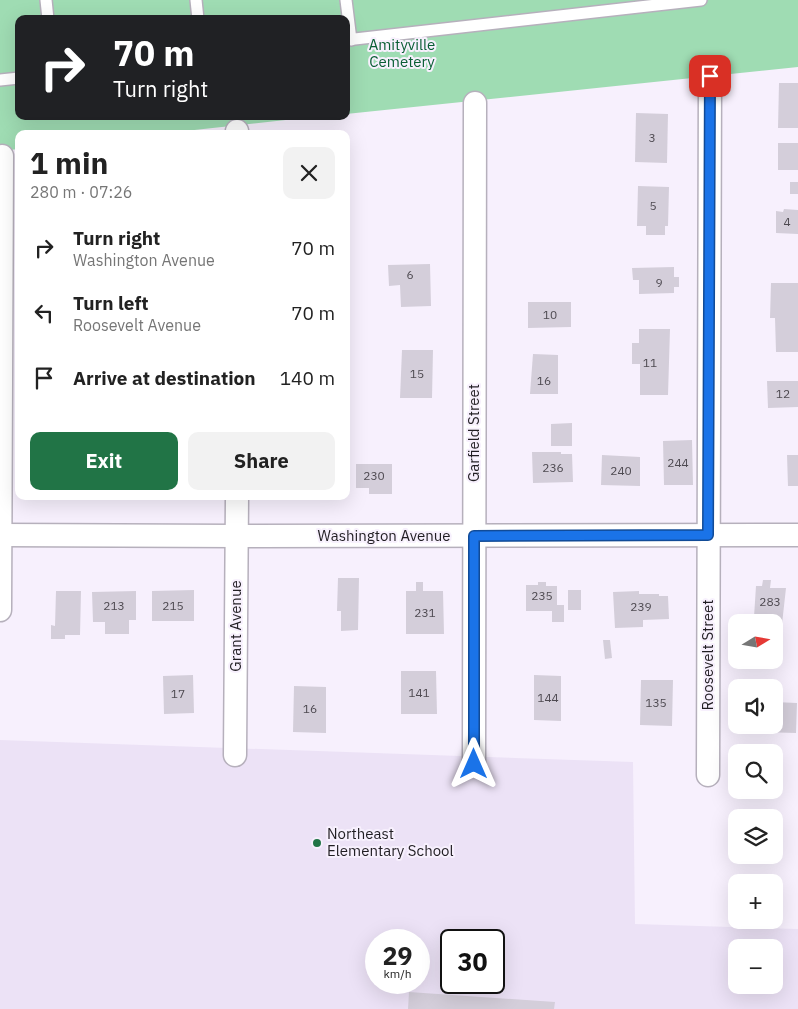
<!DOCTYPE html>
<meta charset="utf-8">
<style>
body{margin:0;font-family:"IBM Plex Sans",sans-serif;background:#f2f2f2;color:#222;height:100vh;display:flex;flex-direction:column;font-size:19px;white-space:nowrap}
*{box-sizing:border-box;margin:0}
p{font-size:16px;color:#767676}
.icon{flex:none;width:28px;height:28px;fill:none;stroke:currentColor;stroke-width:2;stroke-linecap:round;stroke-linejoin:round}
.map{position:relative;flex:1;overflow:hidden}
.sheet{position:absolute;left:15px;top:130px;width:335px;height:370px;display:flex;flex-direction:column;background:#fff;border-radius:10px;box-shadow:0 5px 20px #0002}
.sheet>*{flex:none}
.banner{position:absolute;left:15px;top:15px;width:335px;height:105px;border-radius:10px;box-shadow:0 5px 20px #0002;background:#202124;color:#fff;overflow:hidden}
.needle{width:32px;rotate:79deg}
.fabs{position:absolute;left:728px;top:614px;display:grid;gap:10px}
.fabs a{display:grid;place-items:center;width:55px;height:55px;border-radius:10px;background:#fff;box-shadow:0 5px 20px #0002;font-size:25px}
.speed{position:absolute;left:365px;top:929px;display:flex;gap:10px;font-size:25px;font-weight:700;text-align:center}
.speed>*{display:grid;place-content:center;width:65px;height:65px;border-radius:50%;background:#fff;box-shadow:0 5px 20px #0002;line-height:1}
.speed small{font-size:12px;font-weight:400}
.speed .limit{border:2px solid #111;border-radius:8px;background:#fff;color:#111}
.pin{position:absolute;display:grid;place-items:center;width:42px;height:42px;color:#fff;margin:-21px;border-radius:10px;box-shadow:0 2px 8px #0006}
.me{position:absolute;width:55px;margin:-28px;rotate:0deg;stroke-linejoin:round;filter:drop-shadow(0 0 4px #0008)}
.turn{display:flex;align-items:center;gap:18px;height:105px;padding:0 15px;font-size:22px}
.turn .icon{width:65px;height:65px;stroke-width:2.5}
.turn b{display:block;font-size:35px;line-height:42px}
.round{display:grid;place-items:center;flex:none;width:52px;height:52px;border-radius:10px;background:#f2f2f2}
.overview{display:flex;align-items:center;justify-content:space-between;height:85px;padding:0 15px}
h1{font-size:30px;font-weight:800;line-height:38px}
.primary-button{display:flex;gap:10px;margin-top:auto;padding:10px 15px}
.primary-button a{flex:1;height:58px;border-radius:10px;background:#217446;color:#fff;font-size:20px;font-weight:800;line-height:58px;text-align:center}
.primary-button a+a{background:#f2f2f2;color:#222}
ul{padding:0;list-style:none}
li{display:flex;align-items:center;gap:15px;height:65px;padding:0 15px}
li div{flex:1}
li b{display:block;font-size:19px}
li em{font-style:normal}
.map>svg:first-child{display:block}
</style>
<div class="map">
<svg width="798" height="1009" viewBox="0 0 798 1009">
<rect width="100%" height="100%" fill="#f7f0fd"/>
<path fill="#ece2f6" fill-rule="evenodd" d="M 0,740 L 633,762 L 635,924 L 798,929 L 798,1009 L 0,1009 ZM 376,940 L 419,940 L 419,982 L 376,982 ZM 451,940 L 494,940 L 494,982 L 451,982 ZM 736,948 L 774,948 L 774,985 L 736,985 Z"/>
<path fill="#9fdcb3" d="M 0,0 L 798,0 L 798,67 L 346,114 L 346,19 L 19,19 L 19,116 L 322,116 L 158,134 L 19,134 L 19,149 L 0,151 Z"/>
<g fill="#d4ceda">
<path d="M 779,83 L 798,83 L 798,128 L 778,128 Z"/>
<path d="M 636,113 L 668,114 L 667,163 L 635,162 Z"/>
<rect x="778" y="143" width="20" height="27"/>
<rect x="790" y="182" width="8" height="12"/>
<path d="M 638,186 L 669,187 L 668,226 L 665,226 L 665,235 L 646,235 L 646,226 L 637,226 Z"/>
<path d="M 784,209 L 798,210 L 798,234 L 776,233 L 776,211 L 783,212 Z"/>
<path d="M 430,264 L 431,306 L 401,307 L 400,285 L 389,286 L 388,265 Z"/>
<path d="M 674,267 L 674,277 L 679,277 L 679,287 L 674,287 L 674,293 L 639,294 L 639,280 L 633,280 L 632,268 Z"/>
<path d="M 771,283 L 798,283 L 798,352 L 776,352 L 775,318 L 770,318 Z"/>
<path d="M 528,302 L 571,302 L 571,327 L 528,328 Z"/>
<path d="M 639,329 L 670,329 L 668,395 L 640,395 L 640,364 L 632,364 L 632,343 L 639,343 Z"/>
<path d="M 402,350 L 433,350 L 432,398 L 400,398 Z"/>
<path d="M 533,354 L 558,355 L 558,394 L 530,394 Z"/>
<path d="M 767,381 L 798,381 L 798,407 L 768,408 Z"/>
<path d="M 572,423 L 572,446 L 551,446 L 551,424 Z"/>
<path d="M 692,440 L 693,485 L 664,485 L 663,441 Z"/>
<path d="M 532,452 L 561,452 L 561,454 L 572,454 L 573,482 L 533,483 Z"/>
<path d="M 602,455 L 640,457 L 640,486 L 601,485 Z"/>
<path d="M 787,455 L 798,455 L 798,486 L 788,486 Z"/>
<path d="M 356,464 L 392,464 L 392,494 L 369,494 L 369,488 L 356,488 Z"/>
<path d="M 338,578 L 359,578 L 358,630 L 341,631 L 341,611 L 337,611 Z"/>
<path d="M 763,580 L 771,580 L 770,588 L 786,588 L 782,624 L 763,622 L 764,618 L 754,617 L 756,586 L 762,586 Z"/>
<path d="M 416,582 L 423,582 L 423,591 L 443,591 L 444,634 L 406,634 L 406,591 L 416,591 Z"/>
<path d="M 538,582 L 546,582 L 546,586 L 557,586 L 557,605 L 564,605 L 564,622 L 552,622 L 552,611 L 526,611 L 526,585 L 538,585 Z"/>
<path d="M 194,590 L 194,621 L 152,621 L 152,591 Z"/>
<rect x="568" y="590" width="13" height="20"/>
<path d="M 56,591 L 81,591 L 80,635 L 65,635 L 65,639 L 51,639 L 51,625 L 55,626 Z"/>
<path d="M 136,591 L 136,620 L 129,620 L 129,634 L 105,634 L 105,622 L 93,622 L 92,592 Z"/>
<path d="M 639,591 L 639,594 L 659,594 L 659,596 L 668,596 L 669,619 L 643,620 L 643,627 L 615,628 L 613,592 Z"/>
<rect x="774" y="628" width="6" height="15"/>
<path d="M 603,640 L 610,640 L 612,658 L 605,659 Z"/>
<path d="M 401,671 L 436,671 L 437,714 L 401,714 Z"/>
<path d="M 193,675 L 194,713 L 164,714 L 163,676 Z"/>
<path d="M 534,675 L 561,676 L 561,721 L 534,720 Z"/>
<path d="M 641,680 L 673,680 L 672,726 L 640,725 Z"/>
<path d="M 294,686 L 326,687 L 326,733 L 293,732 Z"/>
<path d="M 774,702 L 797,703 L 796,733 L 762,732 L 762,725 L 774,725 Z"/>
<path d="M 409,992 L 555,1002 L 554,1009 L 408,1009 Z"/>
</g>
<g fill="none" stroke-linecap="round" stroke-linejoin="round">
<g stroke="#b6b0bc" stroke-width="14">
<g id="lane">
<path d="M 46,0 L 48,19"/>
<path d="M 196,0 L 198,19"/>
<path d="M 346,0 L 351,40"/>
<path d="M 346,40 L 701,0"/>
<path d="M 0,80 L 19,78"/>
</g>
</g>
<g stroke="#b6b0bc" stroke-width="25">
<g id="street">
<path d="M 237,134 L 237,131"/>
<path d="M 0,535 L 237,536 L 798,535"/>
<path d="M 0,610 L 2,156"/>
<path d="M 235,755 L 237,496"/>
<path d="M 474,763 L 475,103"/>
<path d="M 708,775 L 710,76"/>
</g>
</g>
<use href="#lane" stroke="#fff" stroke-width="11"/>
<use href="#street" stroke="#fff" stroke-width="22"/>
</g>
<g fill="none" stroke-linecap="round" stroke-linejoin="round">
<g stroke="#114b97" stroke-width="12">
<path id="route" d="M 474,764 L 474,536 L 708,535 L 710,76"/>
</g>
<use href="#route" stroke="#1a73e8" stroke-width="9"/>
</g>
<circle fill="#217446" stroke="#f7f0fd" stroke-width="2" cx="317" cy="843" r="5"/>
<g text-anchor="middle" stroke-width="4" stroke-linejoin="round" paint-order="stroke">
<g font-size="12" fill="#4e4a51">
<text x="652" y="142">3</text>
<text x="653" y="210">5</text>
<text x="787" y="226">4</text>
<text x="410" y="279">6</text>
<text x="659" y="287">9</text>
<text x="550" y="319">10</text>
<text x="650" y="367">11</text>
<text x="417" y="378">15</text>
<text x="544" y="385">16</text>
<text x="783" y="398">12</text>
<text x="678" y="467">244</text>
<text x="553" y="472">236</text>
<text x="621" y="475">240</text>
<text x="374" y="480">230</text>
<text x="542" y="600">235</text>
<text x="770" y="606">283</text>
<text x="114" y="610">213</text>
<text x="173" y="610">215</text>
<text x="641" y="611">239</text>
<text x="425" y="617">231</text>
<text x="419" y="697">141</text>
<text x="178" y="698">17</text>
<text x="548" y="702">144</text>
<text x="656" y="707">135</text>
<text x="310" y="713">16</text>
</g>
<g font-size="15" fill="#095e34" stroke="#f7f0fd">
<text x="402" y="50">Amityville<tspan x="402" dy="17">Cemetery</tspan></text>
</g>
<g font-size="15" fill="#211e23" stroke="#f7f0fd">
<text transform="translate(474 433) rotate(-90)" y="5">Garfield Street</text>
<text x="384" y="541">Washington Avenue</text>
<text transform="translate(236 626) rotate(-90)" y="5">Grant Avenue</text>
<text transform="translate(708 655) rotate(-90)" y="5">Roosevelt Street</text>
</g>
<g font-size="15" fill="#211e23" stroke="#f7f0fd" text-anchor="start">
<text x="327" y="839">Northeast<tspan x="327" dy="17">Elementary School</tspan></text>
</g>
</g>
</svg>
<div class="fabs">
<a><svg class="needle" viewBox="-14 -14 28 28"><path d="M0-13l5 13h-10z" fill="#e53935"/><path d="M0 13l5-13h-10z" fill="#767676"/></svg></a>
<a><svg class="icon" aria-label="sound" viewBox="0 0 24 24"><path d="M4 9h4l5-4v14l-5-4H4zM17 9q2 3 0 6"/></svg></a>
<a><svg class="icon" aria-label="search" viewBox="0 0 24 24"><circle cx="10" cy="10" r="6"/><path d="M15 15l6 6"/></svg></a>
<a><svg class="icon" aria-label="layers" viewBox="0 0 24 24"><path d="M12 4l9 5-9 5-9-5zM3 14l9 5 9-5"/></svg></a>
<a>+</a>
<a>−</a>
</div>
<div class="speed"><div>29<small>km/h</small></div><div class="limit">30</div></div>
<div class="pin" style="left:710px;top:76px;background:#d93025"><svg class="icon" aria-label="arrive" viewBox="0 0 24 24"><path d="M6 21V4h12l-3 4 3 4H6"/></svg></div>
<svg class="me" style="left:474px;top:764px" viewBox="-20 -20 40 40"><path d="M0-17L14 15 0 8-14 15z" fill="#1a73e8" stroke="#fff" stroke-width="4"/></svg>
<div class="banner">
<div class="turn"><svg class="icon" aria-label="right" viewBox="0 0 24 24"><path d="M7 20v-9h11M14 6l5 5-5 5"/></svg><div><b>70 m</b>Turn right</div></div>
</div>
<section class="sheet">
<div class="overview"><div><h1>1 min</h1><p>280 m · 07:26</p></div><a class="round"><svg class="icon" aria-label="close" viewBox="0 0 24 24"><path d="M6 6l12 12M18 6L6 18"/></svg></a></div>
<ul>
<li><svg class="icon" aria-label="right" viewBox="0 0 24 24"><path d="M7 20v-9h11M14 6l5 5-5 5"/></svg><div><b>Turn right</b><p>Washington Avenue</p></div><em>70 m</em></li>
<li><svg class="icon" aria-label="left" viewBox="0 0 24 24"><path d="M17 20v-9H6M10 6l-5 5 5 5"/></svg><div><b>Turn left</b><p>Roosevelt Avenue</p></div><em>70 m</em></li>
<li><svg class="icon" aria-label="arrive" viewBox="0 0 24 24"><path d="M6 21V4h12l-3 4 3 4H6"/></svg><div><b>Arrive at destination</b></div><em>140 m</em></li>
</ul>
<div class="primary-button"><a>Exit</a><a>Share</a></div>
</section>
</div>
